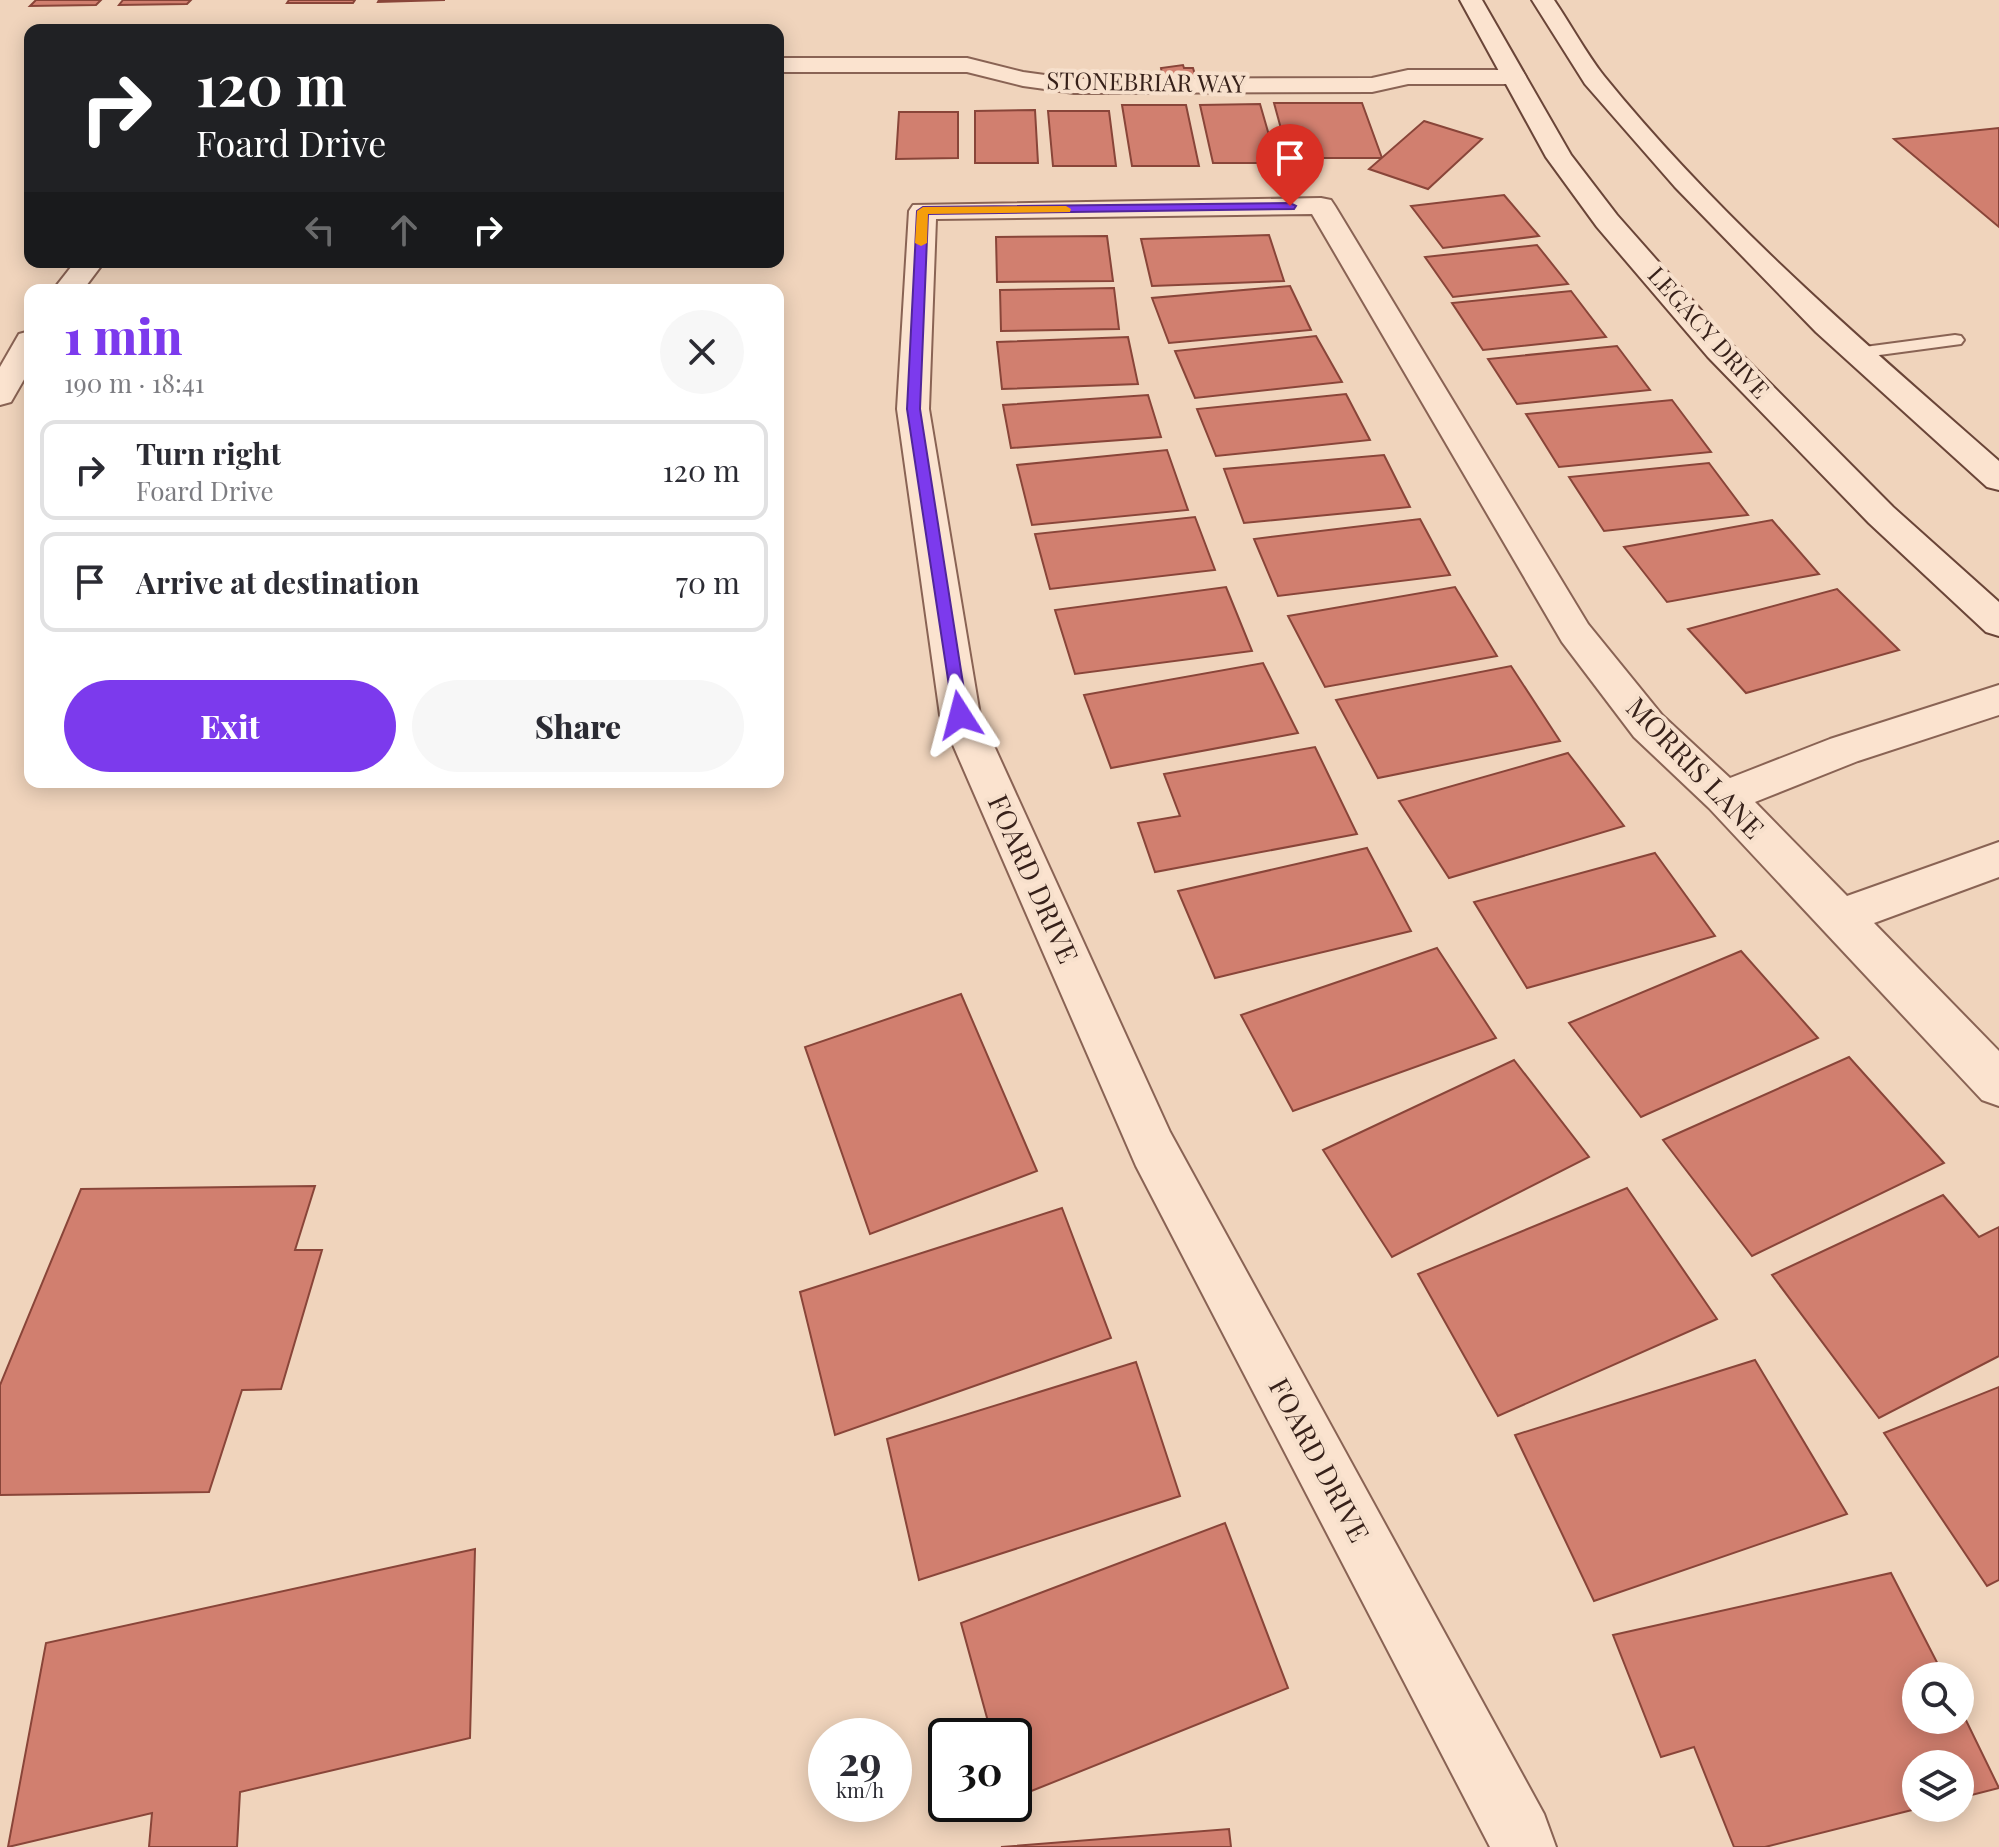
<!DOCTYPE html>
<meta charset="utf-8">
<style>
body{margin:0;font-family:"Playfair Display",serif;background:#f7f7f7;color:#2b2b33;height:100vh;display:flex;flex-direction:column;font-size:30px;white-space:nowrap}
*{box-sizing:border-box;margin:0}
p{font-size:26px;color:#7c7c81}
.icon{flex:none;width:44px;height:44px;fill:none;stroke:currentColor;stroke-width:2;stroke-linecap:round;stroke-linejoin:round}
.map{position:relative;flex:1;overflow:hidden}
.sheet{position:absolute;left:24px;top:284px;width:760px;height:504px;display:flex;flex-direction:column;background:#fff;border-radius:16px;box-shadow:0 4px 20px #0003}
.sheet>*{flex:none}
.hud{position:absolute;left:24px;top:24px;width:760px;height:244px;border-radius:16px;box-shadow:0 4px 20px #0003;background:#202124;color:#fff;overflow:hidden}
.controls{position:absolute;left:1902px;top:1662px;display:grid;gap:16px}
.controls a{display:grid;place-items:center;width:72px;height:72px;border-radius:50%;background:#fff;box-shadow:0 4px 20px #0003;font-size:40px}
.speed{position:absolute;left:808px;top:1718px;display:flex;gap:16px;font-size:40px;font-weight:700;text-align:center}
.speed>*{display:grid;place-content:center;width:104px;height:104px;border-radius:50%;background:#fff;box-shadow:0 4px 20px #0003;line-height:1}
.speed small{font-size:20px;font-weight:400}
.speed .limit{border:4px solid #111;border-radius:12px;background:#fff;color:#111}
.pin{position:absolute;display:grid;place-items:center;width:68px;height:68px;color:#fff;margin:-82px -34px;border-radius:50% 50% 50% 0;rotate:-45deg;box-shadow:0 0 8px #0007}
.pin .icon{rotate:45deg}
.me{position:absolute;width:88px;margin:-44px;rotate:351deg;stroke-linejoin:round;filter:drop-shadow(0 0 6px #0008)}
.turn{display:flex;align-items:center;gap:28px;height:168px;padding:0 40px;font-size:36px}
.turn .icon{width:104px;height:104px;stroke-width:2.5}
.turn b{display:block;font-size:56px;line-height:68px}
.lanes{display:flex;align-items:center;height:76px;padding:0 40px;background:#0003;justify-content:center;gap:40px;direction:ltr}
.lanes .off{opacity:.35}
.round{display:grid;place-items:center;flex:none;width:84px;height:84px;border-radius:42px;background:#f7f7f7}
.summary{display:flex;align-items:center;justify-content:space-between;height:136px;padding:0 40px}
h1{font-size:48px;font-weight:800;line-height:60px;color:#7c3aed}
.action{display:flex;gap:16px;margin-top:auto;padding:16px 40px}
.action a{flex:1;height:92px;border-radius:48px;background:#7c3aed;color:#fff;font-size:32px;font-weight:800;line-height:92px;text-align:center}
.action a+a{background:#f7f7f7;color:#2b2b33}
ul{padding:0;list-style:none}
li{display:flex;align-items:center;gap:24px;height:100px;margin:0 16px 12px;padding:0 24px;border:4px solid #e1e1e2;border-radius:16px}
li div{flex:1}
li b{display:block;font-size:30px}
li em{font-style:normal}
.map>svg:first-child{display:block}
</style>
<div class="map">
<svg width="1999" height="1847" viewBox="0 0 1999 1847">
<rect width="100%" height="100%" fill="#f0d4bc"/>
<g fill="#d17f6f" stroke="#894539" stroke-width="2">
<path d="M 36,0 L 101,0 L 96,5 L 30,6 Z"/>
<path d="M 123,0 L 191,0 L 187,4 L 119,5 Z"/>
<path d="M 289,0 L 355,0 L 353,3 L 287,3 Z"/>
<path d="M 379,0 L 445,0 L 378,2 Z"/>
<path d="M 1183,65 L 1184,68 L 1193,68 L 1196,78 L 1163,79 L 1161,68 Z"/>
<path d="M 1274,103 L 1362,103 L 1382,158 L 1289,158 Z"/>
<path d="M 1260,104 L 1277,163 L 1213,163 L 1200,105 Z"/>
<path d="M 1122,105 L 1186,105 L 1199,166 L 1132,166 Z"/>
<path d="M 1035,110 L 1038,163 L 975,163 L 975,111 Z"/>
<path d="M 1048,111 L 1109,111 L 1116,166 L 1053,166 Z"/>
<path d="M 899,112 L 958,112 L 958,158 L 896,159 Z"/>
<path d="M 1424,121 L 1482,139 L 1428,189 L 1369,169 Z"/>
<path d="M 1999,128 L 1999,227 L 1894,139 Z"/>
<path d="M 1504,195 L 1539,236 L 1443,248 L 1411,206 Z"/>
<path d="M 1269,235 L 1284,281 L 1152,286 L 1141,239 Z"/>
<path d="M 1107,236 L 1113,281 L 997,282 L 996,237 Z"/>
<path d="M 1537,245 L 1568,284 L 1453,297 L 1425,257 Z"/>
<path d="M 1290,286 L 1311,330 L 1169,343 L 1152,298 Z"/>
<path d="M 1114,288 L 1119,329 L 1001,331 L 1000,290 Z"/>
<path d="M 1571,291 L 1606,337 L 1483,350 L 1452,303 Z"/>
<path d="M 1316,336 L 1342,382 L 1195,398 L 1175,351 Z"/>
<path d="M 1128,337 L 1138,384 L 1002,389 L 997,342 Z"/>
<path d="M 1617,346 L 1650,390 L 1517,404 L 1488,359 Z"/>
<path d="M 1346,394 L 1370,440 L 1216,456 L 1197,409 Z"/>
<path d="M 1148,395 L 1161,437 L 1011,448 L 1003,405 Z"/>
<path d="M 1672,400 L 1711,452 L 1559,467 L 1526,414 Z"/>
<path d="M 1167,450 L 1188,510 L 1032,525 L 1017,465 Z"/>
<path d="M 1384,455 L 1410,507 L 1244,523 L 1224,469 Z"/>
<path d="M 1709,463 L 1748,515 L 1604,531 L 1569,477 Z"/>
<path d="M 1195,517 L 1215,570 L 1050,589 L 1035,534 Z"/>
<path d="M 1420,519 L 1450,575 L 1278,596 L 1254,539 Z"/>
<path d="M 1772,520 L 1819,574 L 1667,602 L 1624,547 Z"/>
<path d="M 1226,587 L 1252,651 L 1075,674 L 1055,610 Z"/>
<path d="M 1455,587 L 1497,656 L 1325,687 L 1288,616 Z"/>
<path d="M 1837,589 L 1899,650 L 1746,693 L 1688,629 Z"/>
<path d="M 1263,663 L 1298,733 L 1111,768 L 1084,695 Z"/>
<path d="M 1511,666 L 1560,741 L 1378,778 L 1336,700 Z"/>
<path d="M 1315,747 L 1357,834 L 1155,872 L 1138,823 L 1180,816 L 1164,774 Z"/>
<path d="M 1568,753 L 1624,826 L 1449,878 L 1399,801 Z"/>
<path d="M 1367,848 L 1411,931 L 1215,978 L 1178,891 Z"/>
<path d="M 1655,853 L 1715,936 L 1527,988 L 1474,902 Z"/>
<path d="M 1437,948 L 1496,1038 L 1293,1111 L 1241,1015 Z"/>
<path d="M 1741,951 L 1818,1038 L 1641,1117 L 1569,1023 Z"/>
<path d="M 961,994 L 1037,1171 L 870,1234 L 805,1047 Z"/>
<path d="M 1849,1057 L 1944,1163 L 1752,1256 L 1663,1140 Z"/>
<path d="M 1514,1060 L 1589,1157 L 1392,1257 L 1323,1150 Z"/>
<path d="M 315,1186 L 295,1250 L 322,1250 L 281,1389 L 242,1390 L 209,1492 L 0,1495 L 0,1385 L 81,1189 Z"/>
<path d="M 1627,1188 L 1717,1319 L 1498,1416 L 1418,1274 Z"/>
<path d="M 1943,1195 L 1979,1237 L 1999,1227 L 1999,1356 L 1879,1418 L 1772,1275 Z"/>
<path d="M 1062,1208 L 1111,1338 L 835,1435 L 800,1292 Z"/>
<path d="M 1755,1360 L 1847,1514 L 1594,1601 L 1515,1435 Z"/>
<path d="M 1136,1362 L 1180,1496 L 919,1580 L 887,1439 Z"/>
<path d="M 1999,1387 L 1999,1580 L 1987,1586 L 1884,1433 Z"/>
<path d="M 1225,1523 L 1288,1688 L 1014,1798 L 1014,1736 L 992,1736 L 961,1623 Z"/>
<path d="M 475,1549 L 470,1738 L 240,1792 L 237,1847 L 149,1847 L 152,1813 L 8,1847 L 46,1643 Z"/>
<path d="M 1891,1573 L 1944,1676 L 1916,1676 L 1916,1720 L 1960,1720 L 1960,1708 L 1999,1788 L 1960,1798 L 1960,1764 L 1916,1764 L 1916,1808 L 1920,1808 L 1765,1847 L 1734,1847 L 1694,1747 L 1661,1757 L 1613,1635 Z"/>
<path d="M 1229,1829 L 1231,1847 L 1001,1847 Z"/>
</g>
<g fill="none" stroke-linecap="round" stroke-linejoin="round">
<g stroke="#896354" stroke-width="4">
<path id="service" d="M 1955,335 L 1961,336 L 1964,340 L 1961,344 L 1857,358 L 1848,353 L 1857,348 Z"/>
</g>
<g stroke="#896354" stroke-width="4">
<g id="minor">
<path d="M 778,58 L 967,58 L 1023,72 L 1074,79 L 1372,78 L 1408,70 L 1514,70 L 1523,72 L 1526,77 L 1523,82 L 1514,84 L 1408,84 L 1372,92 L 1074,93 L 1023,86 L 967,72 L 778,72 Z"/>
<path d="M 1321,198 L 1331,200 L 1335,206 L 1588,624 L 1662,715 L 1730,778 L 1830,739 L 1999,685 L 1999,715 L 1858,761 L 1755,802 L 1847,896 L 1999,842 L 1999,877 L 1874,923 L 1999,1051 L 1999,1106 L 1982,1100 L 1709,808 L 1634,737 L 1562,642 L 1312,214 L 936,219 L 929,409 L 980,715 L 1170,1132 L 1544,1814 L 1556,1847 L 1490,1847 L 1136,1166 L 940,715 L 897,409 L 909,211 L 913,205 Z"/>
<path d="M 75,262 L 104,262 L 83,290 L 53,290 Z"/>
<path d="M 30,331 L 30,369 L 11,402 L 0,405 L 0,367 L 19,334 Z"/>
</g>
</g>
<g stroke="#6a4538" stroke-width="4">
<g id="secondary">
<path d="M 1460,0 L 1482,0 L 1571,155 L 1617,215 L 1730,343 L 1893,507 L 1999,602 L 1999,636 L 1986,632 L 1869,523 L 1708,357 L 1597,227 L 1546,157 Z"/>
<path d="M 1532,0 L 1554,0 C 1571,25 1586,53 1604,76 C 1720,219 1861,340 1999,461 L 1999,490 L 1987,487 L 1816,332 L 1675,187 L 1585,84 Z"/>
</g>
</g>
<use href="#service" fill="#fbe3cf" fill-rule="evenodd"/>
<use href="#minor" fill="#fbe3cf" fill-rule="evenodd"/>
<use href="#secondary" fill="#fbe3cf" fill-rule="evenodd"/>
</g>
<path fill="#7c3aed" stroke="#51269a" stroke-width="2" d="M 1290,203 L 1296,206 L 1294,209 L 928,214 L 920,409 L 968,715 L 966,719 L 954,719 L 907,409 L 917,211 L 923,207 Z"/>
<path fill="#f59e0b" d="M 1066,206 L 1071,209 L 1070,212 L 928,214 L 927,243 L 921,246 L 915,243 L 917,211 L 923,207 Z"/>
<g text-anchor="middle" stroke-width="8" stroke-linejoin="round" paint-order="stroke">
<g font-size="24" fill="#37211a" stroke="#f7e0cc">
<text transform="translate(1146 83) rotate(1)" y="8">STONEBRIAR WAY</text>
<text transform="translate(1708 333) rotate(48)" y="8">LEGACY DRIVE</text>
</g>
<g font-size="28" fill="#37211a" stroke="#f7e0cc">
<text transform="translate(1695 768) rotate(46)" y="10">MORRIS LANE</text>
<text transform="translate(1033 879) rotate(66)" y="10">FOARD DRIVE</text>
<text transform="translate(1319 1460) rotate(62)" y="10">FOARD DRIVE</text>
</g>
</g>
</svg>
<div class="controls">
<a><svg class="icon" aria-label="search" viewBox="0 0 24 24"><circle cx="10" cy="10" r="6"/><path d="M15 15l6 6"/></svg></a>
<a><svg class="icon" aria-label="layers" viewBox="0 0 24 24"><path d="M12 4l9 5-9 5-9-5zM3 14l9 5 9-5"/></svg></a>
</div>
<div class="speed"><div>29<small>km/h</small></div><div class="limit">30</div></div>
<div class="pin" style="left:1290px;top:206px;background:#d93025"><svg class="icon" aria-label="arrive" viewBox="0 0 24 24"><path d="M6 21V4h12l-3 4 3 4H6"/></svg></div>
<svg class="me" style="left:960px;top:715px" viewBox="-20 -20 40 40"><path d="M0-17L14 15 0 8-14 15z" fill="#7c3aed" stroke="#fff" stroke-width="4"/></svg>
<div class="hud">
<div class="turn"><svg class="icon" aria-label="right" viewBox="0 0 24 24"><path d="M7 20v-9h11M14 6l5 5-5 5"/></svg><div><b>120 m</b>Foard Drive</div></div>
<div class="lanes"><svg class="icon off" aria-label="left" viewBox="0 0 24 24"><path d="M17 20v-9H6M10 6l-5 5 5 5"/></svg><svg class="icon off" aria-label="ahead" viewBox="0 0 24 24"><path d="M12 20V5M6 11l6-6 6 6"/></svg><svg class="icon" aria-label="right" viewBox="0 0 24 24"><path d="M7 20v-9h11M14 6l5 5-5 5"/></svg></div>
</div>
<section class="sheet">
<div class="summary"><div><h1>1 min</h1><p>190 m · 18:41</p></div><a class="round"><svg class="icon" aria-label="close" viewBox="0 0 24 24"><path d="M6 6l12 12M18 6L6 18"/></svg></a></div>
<ul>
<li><svg class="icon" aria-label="right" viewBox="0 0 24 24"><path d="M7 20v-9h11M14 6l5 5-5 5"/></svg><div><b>Turn right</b><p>Foard Drive</p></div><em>120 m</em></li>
<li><svg class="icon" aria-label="arrive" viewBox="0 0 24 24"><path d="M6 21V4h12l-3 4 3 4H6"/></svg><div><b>Arrive at destination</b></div><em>70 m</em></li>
</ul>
<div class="action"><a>Exit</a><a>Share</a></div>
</section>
</div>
